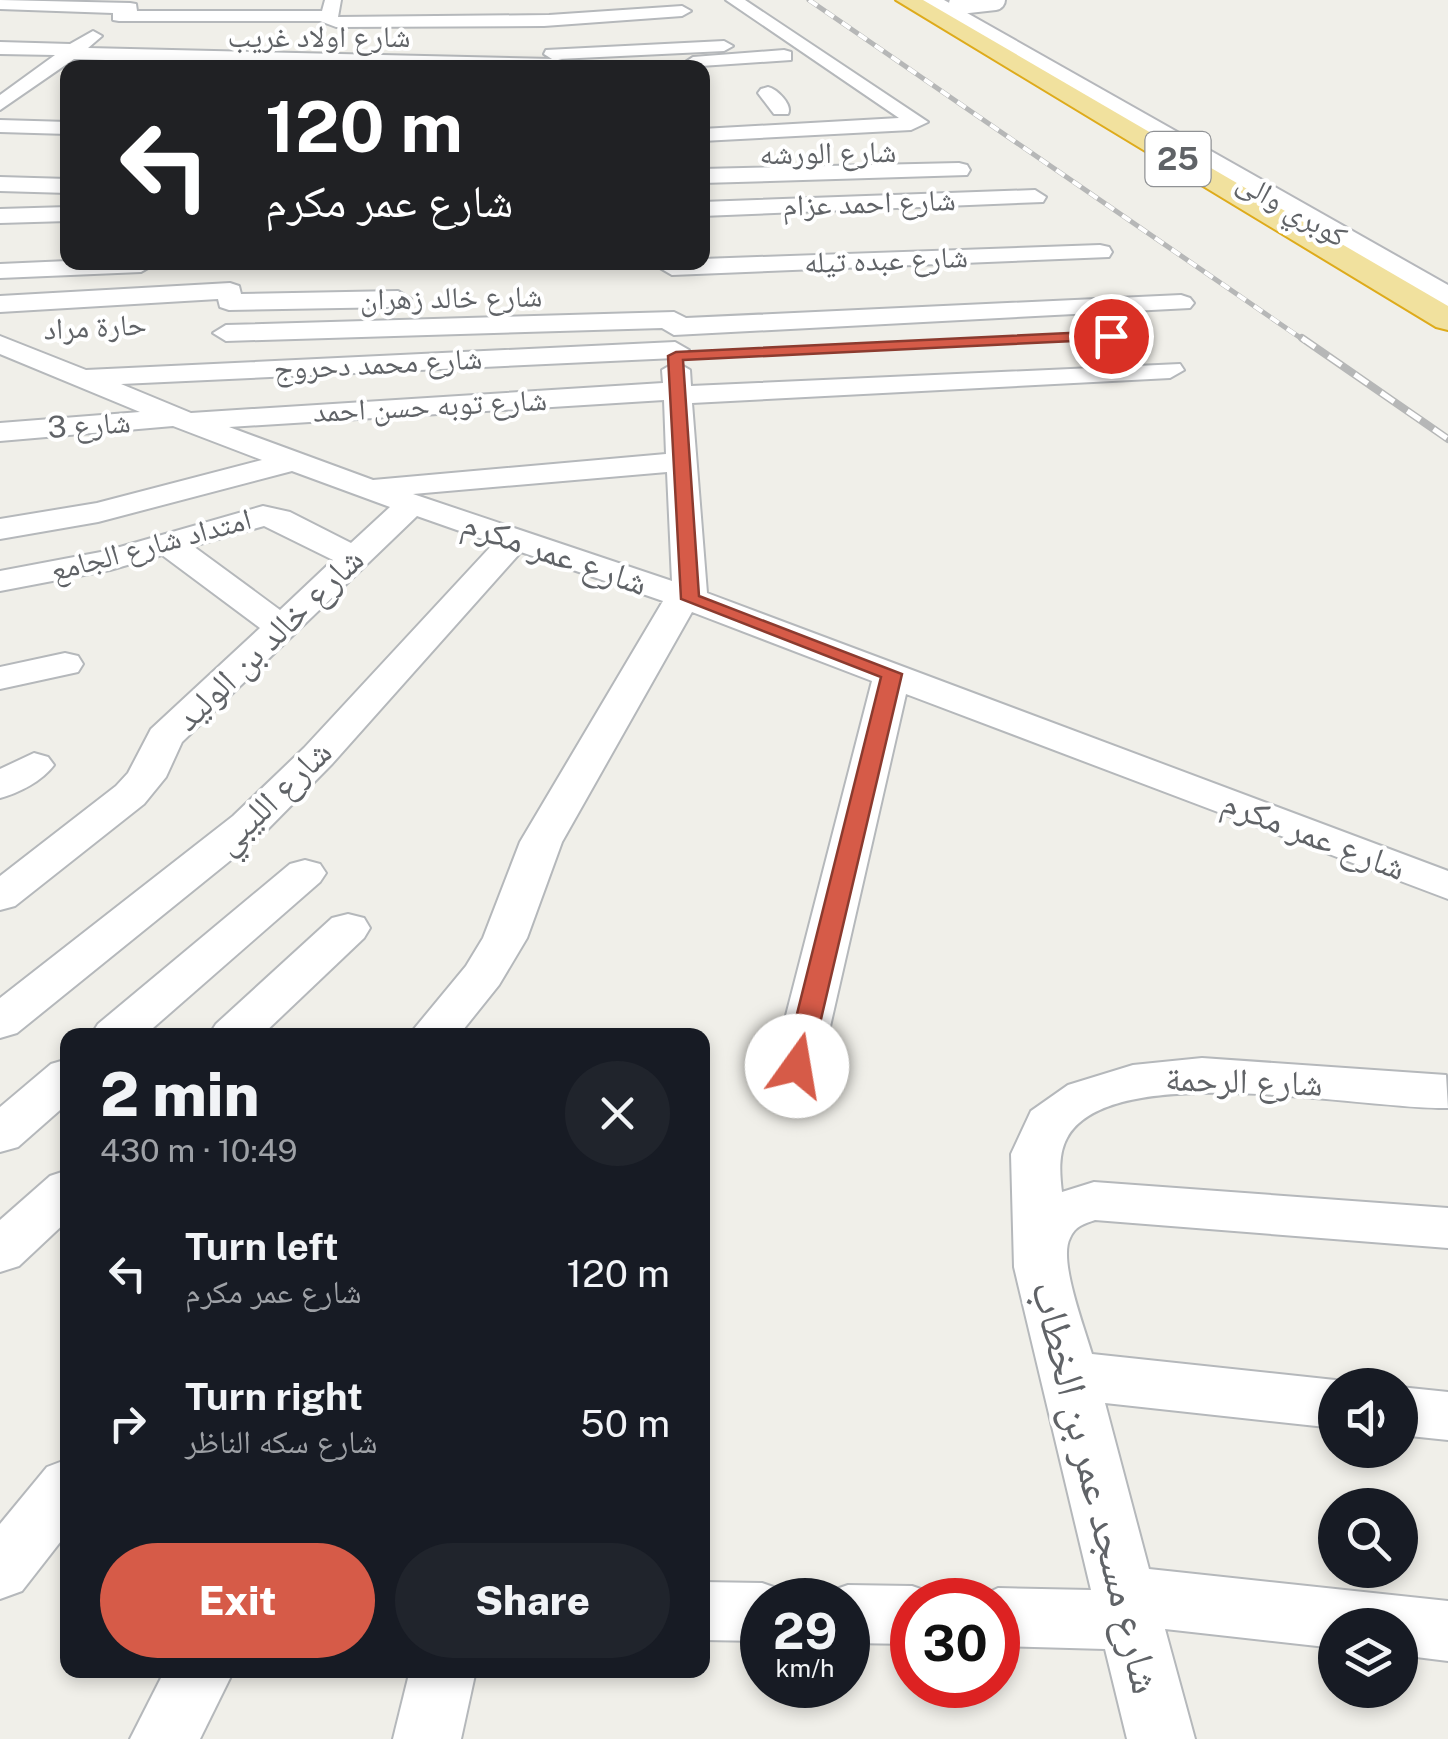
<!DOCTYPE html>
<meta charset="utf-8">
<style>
body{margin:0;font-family:"Public Sans","Noto Naskh Arabic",sans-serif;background:#20242c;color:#f1f3f6;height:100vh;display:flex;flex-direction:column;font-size:38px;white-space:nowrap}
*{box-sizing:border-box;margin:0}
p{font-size:32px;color:#9ea1a6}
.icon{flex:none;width:55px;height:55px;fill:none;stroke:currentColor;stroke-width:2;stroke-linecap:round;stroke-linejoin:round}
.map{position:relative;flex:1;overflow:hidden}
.sheet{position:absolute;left:60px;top:1028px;width:650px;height:650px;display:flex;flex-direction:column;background:#171b24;border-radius:20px;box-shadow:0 5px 15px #0003}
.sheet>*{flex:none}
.top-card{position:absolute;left:60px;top:60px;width:650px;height:210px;border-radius:20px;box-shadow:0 5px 15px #0003;background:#202124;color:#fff;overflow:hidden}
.controls{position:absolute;left:1318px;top:1368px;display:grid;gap:20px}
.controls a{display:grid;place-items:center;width:100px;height:100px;border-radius:50%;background:#171b24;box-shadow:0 5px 15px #0003;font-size:50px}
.speed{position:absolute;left:740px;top:1578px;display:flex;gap:20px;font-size:50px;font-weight:700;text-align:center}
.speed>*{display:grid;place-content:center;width:130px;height:130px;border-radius:50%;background:#171b24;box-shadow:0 5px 15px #0003;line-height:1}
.speed small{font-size:25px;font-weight:400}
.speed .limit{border:15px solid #d22;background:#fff;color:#111}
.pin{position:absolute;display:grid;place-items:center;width:85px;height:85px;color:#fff;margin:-42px;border:5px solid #fff;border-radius:50%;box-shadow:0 2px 10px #0007}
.me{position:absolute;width:110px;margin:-55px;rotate:13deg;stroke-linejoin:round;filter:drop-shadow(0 0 8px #0008)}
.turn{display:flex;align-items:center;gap:35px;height:210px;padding:0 40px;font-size:45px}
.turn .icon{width:130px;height:130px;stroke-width:2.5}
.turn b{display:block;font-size:70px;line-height:85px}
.round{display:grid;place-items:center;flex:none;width:105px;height:105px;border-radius:52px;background:#20242c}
.head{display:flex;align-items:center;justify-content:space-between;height:170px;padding:0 40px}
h1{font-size:60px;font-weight:800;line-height:75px}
.cta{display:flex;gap:20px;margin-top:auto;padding:20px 40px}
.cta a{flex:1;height:115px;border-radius:60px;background:#d65b48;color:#fff;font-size:40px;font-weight:800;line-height:115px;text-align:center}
.cta a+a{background:#20242c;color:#f1f3f6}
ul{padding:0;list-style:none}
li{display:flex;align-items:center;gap:30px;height:150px;padding:0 40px}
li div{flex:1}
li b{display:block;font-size:38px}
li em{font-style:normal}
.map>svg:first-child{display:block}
</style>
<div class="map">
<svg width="1448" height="1739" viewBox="0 0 1448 1739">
<rect width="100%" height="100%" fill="#f0efe9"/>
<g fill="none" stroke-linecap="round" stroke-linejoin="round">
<g stroke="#b5b8bb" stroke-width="24">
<path id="lane" d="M 959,4 L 995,0"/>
</g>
<g stroke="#b5b8bb" stroke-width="4">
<g id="street">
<path d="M 0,0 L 130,3 L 136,4 L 137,11 L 322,11 L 325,0 L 341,0 L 338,17 L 549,15 L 682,6 L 691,11 L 682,16 L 544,26 L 336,27 L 320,21 L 119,21 L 113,20 L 113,13 L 0,9 Z"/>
<path d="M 726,0 L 745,0 L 928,122 L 911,130 L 702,141 L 702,129 L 899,118 Z"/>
<path d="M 93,31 L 102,36 L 88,48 L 552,59 L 544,54 L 546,50 L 724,41 L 733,46 L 724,51 L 558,59 L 566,61 L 567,68 L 363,68 L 74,59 L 0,110 L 0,95 L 55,55 L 0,54 L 0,42 L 70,44 Z"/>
<path d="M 784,50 L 791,52 L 791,60 L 686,67 L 684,63 L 693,57 Z"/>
<path d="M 768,87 C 777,89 793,105 788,114 L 774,114 L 758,93 L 761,89 Z"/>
<path d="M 0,120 L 68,122 L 68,134 L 0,132 Z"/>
<path d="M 959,163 L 967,165 L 970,170 L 967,175 L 702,183 L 702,169 Z"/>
<path d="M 0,177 L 68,179 L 68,193 L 0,191 Z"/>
<path d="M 1035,190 L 1046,197 L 1043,202 L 702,216 L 702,202 Z"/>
<path d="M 68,207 L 68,221 L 0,223 L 0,209 Z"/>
<path d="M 1100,245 L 1109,247 L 1112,252 L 1109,257 L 672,275 L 660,268 L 664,262 L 702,262 L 702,259 Z"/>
<path d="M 68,261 L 152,262 L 153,265 L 141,272 L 0,278 L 0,264 Z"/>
<path d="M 230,283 L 239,286 L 241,294 L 398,291 L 411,299 L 398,307 L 229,310 L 220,307 L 218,299 L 0,312 L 0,296 Z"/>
<path d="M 1181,295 L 1190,298 L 1194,303 L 1190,308 L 674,335 L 662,328 L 226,341 L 213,333 L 226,325 L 674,312 L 686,318 Z"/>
<path d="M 0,336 L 86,370 L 675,342 L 689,350 L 675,358 L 121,384 L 191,413 L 663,383 L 662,370 L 676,362 L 690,370 L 691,386 L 1180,364 L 1184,370 L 1170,378 L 692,403 L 707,593 L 1448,871 L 1448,899 L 906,694 L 821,1066 L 814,1078 L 797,1083 L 780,1078 L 773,1066 L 872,681 L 692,612 L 562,842 L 527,938 L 499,985 L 459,1035 L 409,1035 L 466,966 L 483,938 L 520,842 L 663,601 L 521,552 L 332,764 L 263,834 L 17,1033 L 0,1038 L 0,998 L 233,816 L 304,748 L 494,543 L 417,516 L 182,742 L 166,777 L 144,804 L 15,906 L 0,910 L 0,876 L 116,786 L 128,773 L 151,729 L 260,628 L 162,555 L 110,570 L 0,591 L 0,571 L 106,551 L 263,506 L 290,512 L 351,543 L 390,507 L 292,471 L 98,522 L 0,539 L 0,519 L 97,503 L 262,460 L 173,426 L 0,441 L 0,423 L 140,412 L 0,354 ZM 664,400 L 666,454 L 373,480 L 229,427 ZM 667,472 L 672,581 L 413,494 ZM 264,526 L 333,560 L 280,610 L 193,546 Z"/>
<path d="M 65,653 L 78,656 L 83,664 L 78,672 L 0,689 L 0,667 Z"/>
<path d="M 34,753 L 48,757 L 54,765 C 42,781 19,793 0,798 L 0,769 Z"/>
<path d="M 305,860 L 320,864 L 326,873 L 320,882 L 145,1035 L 91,1035 L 98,1024 L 290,864 Z"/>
<path d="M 348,914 L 364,918 L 370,928 L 364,938 L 262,1035 L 209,1035 L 216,1024 L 332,918 Z"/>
<path d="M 1202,1058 L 1446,1075 L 1448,1108 C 1367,1110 1111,1057 1067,1138 C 1058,1154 1060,1175 1062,1192 L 1094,1182 L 1448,1208 L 1448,1248 L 1095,1220 C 1084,1224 1075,1226 1070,1238 C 1058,1260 1085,1329 1092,1354 L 1335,1380 L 1350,1385 L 1335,1385 L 1335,1428 L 1105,1403 L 1149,1569 L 1448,1601 L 1448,1661 L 1400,1655 L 1400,1625 L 1335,1625 L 1335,1648 L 1165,1629 L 1195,1739 L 1127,1739 L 1105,1649 L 998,1646 L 998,1600 L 973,1600 L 998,1588 L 1091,1590 L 1014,1267 L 1011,1154 L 1031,1111 L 1068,1085 L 1133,1065 Z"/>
<path d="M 68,1059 L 68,1103 L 18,1147 L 0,1152 L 0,1107 L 51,1064 Z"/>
<path d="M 68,1170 L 68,1220 L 19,1266 L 0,1272 L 0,1220 L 50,1176 Z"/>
<path d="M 1400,1387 L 1448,1392 L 1448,1440 L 1400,1435 Z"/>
<path d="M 68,1459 L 68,1532 L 22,1591 L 0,1599 L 0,1524 L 47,1467 Z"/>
<path d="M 702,1582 L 762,1583 L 785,1591 L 789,1600 L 762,1600 L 762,1641 L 702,1640 Z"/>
<path d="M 848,1585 L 912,1586 L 935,1594 L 937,1600 L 912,1600 L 912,1644 L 848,1643 L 848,1600 L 822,1600 L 825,1593 Z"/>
<path d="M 165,1670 L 234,1670 L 200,1739 L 130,1739 Z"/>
<path d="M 410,1670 L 476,1670 L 461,1739 L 393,1739 Z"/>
</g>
</g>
<g stroke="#b5b7bb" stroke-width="4">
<path id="secondary" d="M 917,0 L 944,0 L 1448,285 L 1448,309 L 1436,306 Z"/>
</g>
<g stroke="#deab1b" stroke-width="4">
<path id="highway" d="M 896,0 L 923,0 L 1448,306 L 1448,330 L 1436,327 Z"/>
</g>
<use href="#lane" stroke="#fff" stroke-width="20"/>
<use href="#street" fill="#fff" fill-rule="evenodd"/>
<use href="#secondary" fill="#fff" fill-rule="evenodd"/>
<use href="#highway" fill="#f1e19e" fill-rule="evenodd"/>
<g stroke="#b6b7b7" stroke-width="5">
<path id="rail-far1" d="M 809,0 L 1305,341"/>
</g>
<g stroke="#b6b7b7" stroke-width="8">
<path id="rail" d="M 1302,338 L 1448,439"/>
</g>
<use href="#rail-far1" stroke="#fff" stroke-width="4" stroke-dasharray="10" stroke-linecap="butt"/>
<use href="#rail" stroke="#fff" stroke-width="5" stroke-dasharray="16" stroke-linecap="butt"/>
</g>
<path fill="#d65b48" stroke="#8b3b2f" stroke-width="2.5" d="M 1111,331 L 1118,336 L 1116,339 L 683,360 L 699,596 L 902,674 L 810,1066 L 806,1072 L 788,1072 L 784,1066 L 881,677 L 681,599 L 668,356 L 676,352 Z"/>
<g text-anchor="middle" stroke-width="8" stroke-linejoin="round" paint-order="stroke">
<g font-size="30" fill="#606367" stroke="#fff">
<text x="319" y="47">شارع اولاد غريب</text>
<text transform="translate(828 153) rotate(-1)" y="10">شارع الورشه</text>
<text transform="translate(869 203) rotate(-2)" y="10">شارع احمد عزام</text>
<text transform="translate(1292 209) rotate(30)" y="10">كوبري والى</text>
<text transform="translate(886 260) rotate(-2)" y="10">شارع عبده تيله</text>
<text transform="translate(451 298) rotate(-1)" y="10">شارع خالد زهران</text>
<text transform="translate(95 327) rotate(-3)" y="10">حارة مراد</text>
<text transform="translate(378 364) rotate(-3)" y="10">شارع محمد دحروج</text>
<text transform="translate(430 406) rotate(-3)" y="10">شارع توبه حسن احمد</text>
<text transform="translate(89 425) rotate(-4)" y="10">شارع 3</text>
<text transform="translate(151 545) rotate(-15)" y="10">امتداد شارع الجامع</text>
</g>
<rect fill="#fff" stroke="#909295" stroke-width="2.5" x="1145.5" y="132" width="65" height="54" rx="8"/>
<g font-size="32" font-weight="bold" fill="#606367">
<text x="1178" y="170">25</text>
</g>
<g font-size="35" fill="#606367" stroke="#fff">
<text transform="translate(555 553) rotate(19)" y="12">شارع عمر مكرم</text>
<text transform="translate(269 639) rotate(-44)" y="12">شارع خالد بن الوليد</text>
<text transform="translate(273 797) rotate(-44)" y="12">شارع الليبي</text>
<text transform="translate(1314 835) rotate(21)" y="12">شارع عمر مكرم</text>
<text transform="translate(1244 1081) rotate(2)" y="12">شارع الرحمة</text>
</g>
<g font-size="42" fill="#606367" stroke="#fff">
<text transform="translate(1097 1487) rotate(76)" y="15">شارع مسجد عمر بن الخطاب</text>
</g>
</g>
</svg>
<div class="controls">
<a><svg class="icon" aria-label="sound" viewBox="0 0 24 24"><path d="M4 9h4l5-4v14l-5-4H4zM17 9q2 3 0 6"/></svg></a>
<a><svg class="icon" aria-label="search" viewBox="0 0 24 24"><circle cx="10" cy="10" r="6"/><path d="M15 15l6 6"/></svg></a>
<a><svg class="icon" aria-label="layers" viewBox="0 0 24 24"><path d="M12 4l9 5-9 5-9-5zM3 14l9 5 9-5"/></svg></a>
</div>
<div class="speed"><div>29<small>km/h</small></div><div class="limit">30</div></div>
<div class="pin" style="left:1111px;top:336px;background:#d93025"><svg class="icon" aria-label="arrive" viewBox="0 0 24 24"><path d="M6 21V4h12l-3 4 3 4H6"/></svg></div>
<svg class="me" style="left:797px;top:1066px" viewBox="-20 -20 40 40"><circle r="19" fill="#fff"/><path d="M0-13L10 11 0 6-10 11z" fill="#d65b48"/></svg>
<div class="top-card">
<div class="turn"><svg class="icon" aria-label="left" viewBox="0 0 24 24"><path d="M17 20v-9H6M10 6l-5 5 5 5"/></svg><div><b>120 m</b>شارع عمر مكرم</div></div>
</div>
<section class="sheet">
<div class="head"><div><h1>2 min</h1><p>430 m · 10:49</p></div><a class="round"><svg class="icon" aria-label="close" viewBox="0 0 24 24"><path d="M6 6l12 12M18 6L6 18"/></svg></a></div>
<ul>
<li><svg class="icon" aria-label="left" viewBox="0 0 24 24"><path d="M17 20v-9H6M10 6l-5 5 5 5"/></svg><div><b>Turn left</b><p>شارع عمر مكرم</p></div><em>120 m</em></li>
<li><svg class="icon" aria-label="right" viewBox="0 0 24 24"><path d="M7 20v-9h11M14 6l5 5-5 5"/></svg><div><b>Turn right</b><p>شارع سكه الناظر</p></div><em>50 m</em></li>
</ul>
<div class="cta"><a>Exit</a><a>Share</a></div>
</section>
</div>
